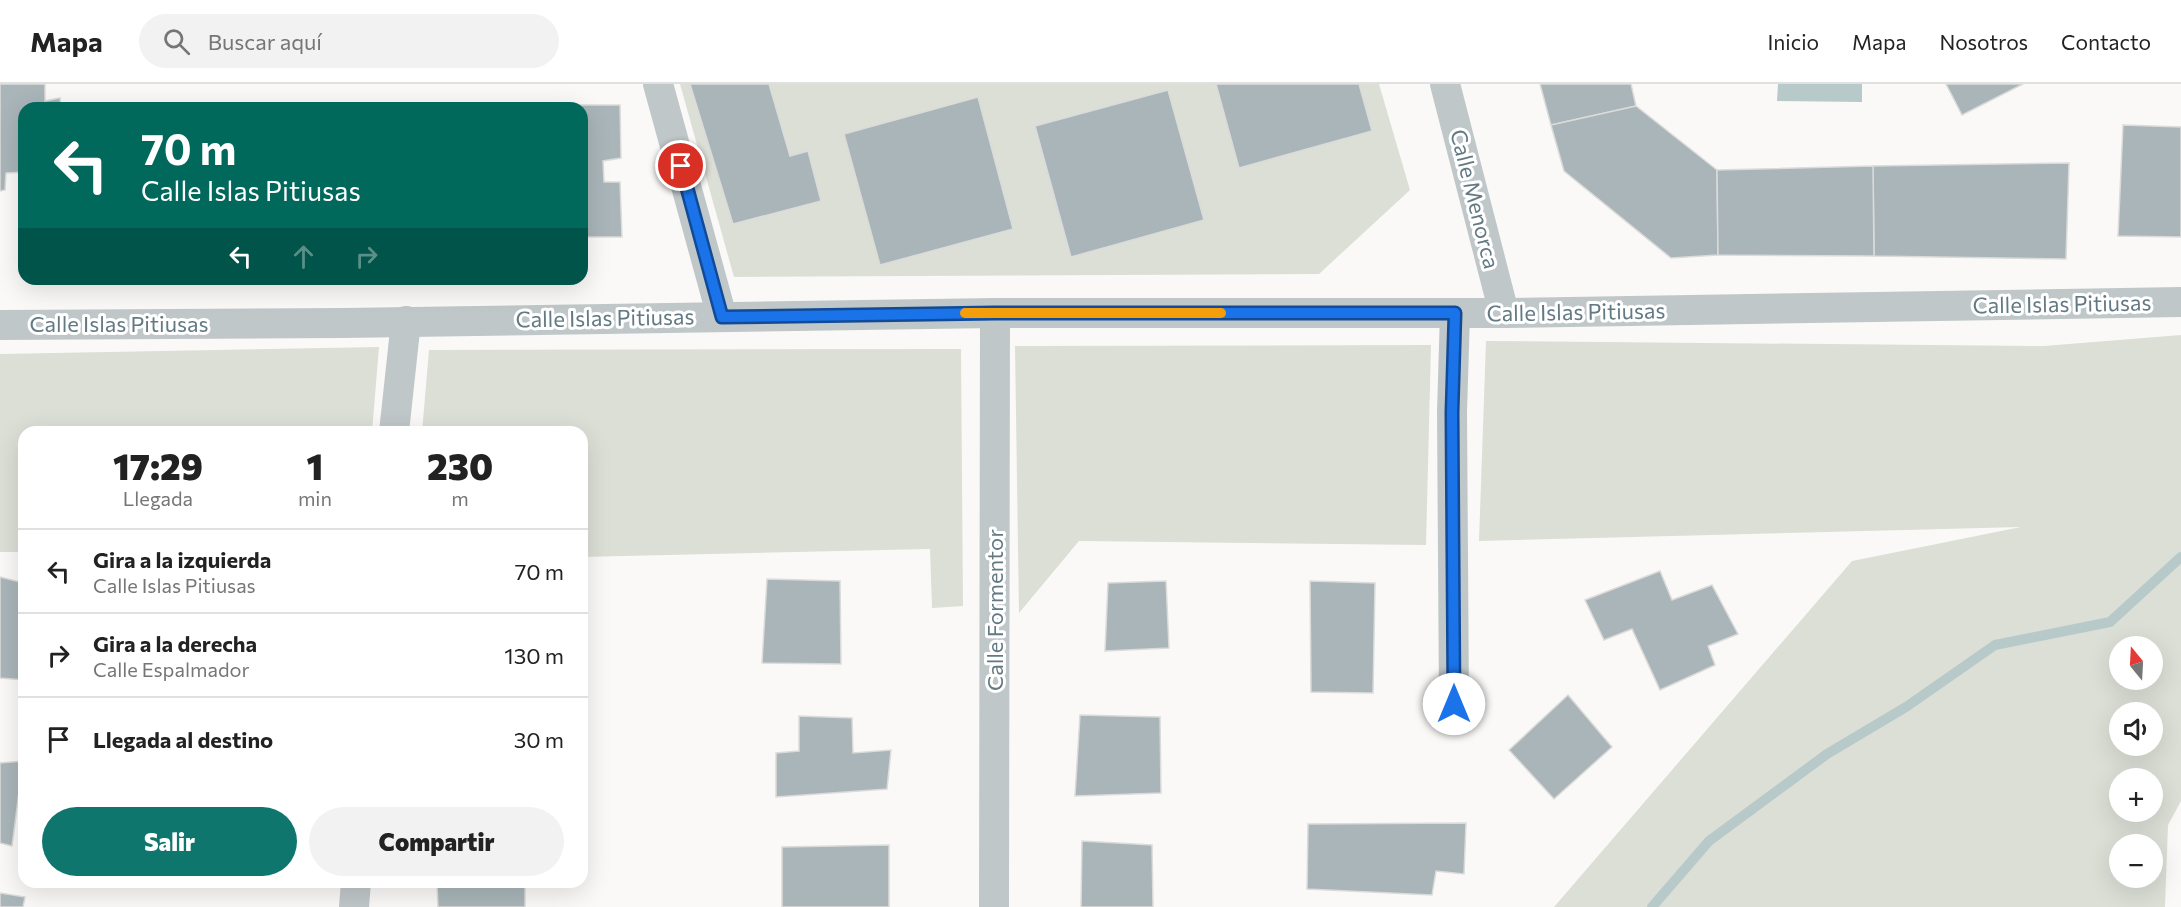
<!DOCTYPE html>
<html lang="es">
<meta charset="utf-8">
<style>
body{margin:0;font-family:Commissioner,sans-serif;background:#f2f2f2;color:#222;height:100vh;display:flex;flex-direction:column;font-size:22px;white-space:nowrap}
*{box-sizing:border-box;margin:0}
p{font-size:20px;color:#767676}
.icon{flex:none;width:33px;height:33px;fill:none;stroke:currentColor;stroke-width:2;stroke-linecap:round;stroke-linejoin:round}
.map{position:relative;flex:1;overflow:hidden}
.drawer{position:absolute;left:18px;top:342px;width:570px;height:462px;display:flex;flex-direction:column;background:#fff;border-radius:18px;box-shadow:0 6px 24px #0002}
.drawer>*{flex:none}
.guide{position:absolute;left:18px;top:18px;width:570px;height:183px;border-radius:18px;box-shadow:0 6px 24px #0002;background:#00695c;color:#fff;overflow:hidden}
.needle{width:39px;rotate:342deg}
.controls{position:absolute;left:2109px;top:552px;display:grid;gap:12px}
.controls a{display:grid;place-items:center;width:54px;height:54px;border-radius:50%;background:#fff;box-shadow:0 6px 24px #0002;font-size:30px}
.pin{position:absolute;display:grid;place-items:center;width:51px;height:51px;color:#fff;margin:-26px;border:3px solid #fff;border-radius:50%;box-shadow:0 2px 6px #0007}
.me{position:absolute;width:66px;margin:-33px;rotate:0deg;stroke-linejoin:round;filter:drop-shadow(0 0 4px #0008)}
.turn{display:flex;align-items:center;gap:21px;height:126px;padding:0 24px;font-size:27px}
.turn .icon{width:78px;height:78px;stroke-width:2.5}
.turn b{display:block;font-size:42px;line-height:51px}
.lanes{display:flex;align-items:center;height:57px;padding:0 24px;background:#0003;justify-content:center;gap:30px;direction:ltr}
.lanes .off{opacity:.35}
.eta{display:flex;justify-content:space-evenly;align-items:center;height:102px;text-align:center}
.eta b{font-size:36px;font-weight:800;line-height:42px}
.cta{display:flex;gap:12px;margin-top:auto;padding:12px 24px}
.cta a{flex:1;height:69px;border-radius:36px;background:#0f766e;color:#fff;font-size:24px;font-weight:800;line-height:69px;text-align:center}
.cta a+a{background:#f2f2f2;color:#222}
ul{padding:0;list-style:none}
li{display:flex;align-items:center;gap:18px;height:84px;padding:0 24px;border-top:2px solid #e0e0e0}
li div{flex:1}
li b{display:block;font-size:22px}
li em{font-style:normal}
header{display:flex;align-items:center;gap:36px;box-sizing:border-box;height:84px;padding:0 30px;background:#fff;border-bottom:2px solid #e0e0e0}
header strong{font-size:28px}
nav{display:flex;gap:33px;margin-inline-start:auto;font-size:21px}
.search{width:420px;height:54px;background:#f2f2f2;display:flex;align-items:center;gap:15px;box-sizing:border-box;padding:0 21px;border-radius:33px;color:#767676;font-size:22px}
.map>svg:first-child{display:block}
</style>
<header>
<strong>Mapa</strong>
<div class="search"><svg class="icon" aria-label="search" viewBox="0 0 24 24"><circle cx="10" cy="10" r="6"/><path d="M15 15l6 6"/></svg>Buscar aquí</div>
<nav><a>Inicio</a><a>Mapa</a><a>Nosotros</a><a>Contacto</a></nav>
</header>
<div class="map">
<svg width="2181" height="823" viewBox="0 0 2181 823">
<rect width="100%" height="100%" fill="#faf9f7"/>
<g fill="#dbdfd6" fill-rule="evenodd">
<path d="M 680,0 L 1379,0 L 1410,106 L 1319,190 L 734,193 Z"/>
<path d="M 2181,251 L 2181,717 L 2168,741 L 2165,823 L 1554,823 L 1852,477 L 2021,443 L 1479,457 L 1486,257 L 2044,262 ZM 2120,562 L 2152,562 L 2152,596 L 2120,596 ZM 2120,628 L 2152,628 L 2152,662 L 2120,662 ZM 2152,694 L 2152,728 L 2120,728 L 2120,694 ZM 2120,760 L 2152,760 L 2152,794 L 2120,794 Z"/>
<path d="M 1431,261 L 1426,461 L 1079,457 L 1019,529 L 1015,262 Z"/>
<path d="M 379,263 L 372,348 L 24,348 L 24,468 L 0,468 L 0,270 Z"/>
<path d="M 961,265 L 963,522 L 932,524 L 930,465 L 582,473 L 582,348 L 422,348 L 429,266 Z"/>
</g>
<path fill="#b8c9ca" d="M 1778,0 L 1862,0 L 1862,18 L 1777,17 Z"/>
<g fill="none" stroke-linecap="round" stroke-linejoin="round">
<path stroke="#b8c9ca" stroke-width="10" d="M 1652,823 L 1709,757 L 1827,670 L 1906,623 L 1995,561 L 2110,538 L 2181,473"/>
</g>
<g fill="#a9b5b9" stroke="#dbdbd9" stroke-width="1.5">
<path d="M 0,0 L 45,0 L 45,17 L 60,14 L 61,24 L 24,24 L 24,88 L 6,89 L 5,106 L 0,107 Z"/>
<path d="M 690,0 L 769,0 L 790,72 L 808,67 L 821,117 L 733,140 Z"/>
<path d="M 1216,0 L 1359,0 L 1372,47 L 1239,84 Z"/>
<path d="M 1540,0 L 1631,0 L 1636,22 L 1551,41 Z"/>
<path d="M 1946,0 L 2023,0 L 1962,31 Z"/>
<path d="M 1168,6 L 1204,136 L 1071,173 L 1035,42 Z"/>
<path d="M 978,13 L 1013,145 L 880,181 L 844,50 Z"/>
<path d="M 574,21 L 620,21 L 621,74 L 603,77 L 604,98 L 620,98 L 622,153 L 582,153 L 582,24 L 574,24 Z"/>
<path d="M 1636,22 L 1717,86 L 1718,171 L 1671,174 L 1564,87 L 1551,41 Z"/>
<path d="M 2123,41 L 2181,43 L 2181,153 L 2118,152 Z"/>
<path d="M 2069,79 L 2066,175 L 1874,172 L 1873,82 Z"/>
<path d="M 1873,82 L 1874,172 L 1718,171 L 1717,86 Z"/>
<path d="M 1660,487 L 1672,516 L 1712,501 L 1738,550 L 1708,562 L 1715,581 L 1660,606 L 1632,545 L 1604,556 L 1585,516 Z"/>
<path d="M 0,493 L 24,499 L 24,596 L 0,594 Z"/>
<path d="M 767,495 L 840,497 L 841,580 L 762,579 Z"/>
<path d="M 1166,497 L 1169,564 L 1105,567 L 1108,499 Z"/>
<path d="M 1310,497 L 1375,499 L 1373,609 L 1311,608 Z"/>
<path d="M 1568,611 L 1612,663 L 1554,715 L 1509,666 Z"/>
<path d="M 1080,631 L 1160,633 L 1161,709 L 1075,712 Z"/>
<path d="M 799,632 L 852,634 L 853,669 L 891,666 L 887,705 L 776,713 L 776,669 L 799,667 Z"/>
<path d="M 23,677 L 12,762 L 0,759 L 0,679 Z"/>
<path d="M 1466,739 L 1464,790 L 1436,787 L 1432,811 L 1307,805 L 1308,740 Z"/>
<path d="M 1082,757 L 1152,761 L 1153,823 L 1081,823 Z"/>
<path d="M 889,761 L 889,823 L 782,823 L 782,763 Z"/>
<path d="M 437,798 L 525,798 L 525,823 L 438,823 Z"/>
<path d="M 0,809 L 25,813 L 23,823 L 0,823 Z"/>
</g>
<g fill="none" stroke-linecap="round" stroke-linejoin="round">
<g stroke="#c0c7c9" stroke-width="30">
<path d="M 658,0 L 722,233"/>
<path d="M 1445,0 L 1504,229"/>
<path d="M 0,241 L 344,239 L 995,229 L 1504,229 L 2181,218"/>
<path d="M 394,348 L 406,237"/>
<path d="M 1454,620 L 1452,328 L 1455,229"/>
<path d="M 354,823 L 356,798"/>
<path d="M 994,823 L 995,229"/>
</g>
</g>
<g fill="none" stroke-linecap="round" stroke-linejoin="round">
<g stroke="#114b97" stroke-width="15">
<path id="route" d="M 681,82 L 722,233 L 995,229 L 1455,229 L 1452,328 L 1454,620"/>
</g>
<use href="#route" stroke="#1a73e8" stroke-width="10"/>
<path stroke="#f59e0b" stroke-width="10" d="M 965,229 L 1221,229"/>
</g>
<g text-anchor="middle" stroke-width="6" stroke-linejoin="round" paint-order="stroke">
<g font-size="22" fill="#637a84" stroke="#fff">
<text transform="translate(1475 115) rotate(76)" y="8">Calle Menorca</text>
<text transform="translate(2062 220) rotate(-1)" y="8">Calle Islas Pitiusas</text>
<text transform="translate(1576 228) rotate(-1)" y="8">Calle Islas Pitiusas</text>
<text transform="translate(605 234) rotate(-1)" y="8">Calle Islas Pitiusas</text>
<text x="119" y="248">Calle Islas Pitiusas</text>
<text transform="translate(995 526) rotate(-90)" y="8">Calle Formentor</text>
</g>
</g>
</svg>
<div class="controls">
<a><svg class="needle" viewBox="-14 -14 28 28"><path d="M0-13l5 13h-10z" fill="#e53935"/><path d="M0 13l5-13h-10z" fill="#767676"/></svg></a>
<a><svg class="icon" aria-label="sound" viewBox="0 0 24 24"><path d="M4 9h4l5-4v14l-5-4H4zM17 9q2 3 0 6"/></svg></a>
<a>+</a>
<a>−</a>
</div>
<div class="pin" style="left:681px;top:82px;background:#d93025"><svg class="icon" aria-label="arrive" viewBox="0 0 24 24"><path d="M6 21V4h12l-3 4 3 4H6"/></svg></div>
<svg class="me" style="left:1454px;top:620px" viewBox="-20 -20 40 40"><circle r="19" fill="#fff"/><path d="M0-13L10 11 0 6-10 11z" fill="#1a73e8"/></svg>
<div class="guide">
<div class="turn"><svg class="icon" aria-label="left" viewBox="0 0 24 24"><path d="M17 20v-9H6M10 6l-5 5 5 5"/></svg><div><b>70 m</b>Calle Islas Pitiusas</div></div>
<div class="lanes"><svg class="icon" aria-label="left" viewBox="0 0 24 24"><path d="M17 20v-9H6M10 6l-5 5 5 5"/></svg><svg class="icon off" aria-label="ahead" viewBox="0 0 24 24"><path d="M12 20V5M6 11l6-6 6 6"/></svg><svg class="icon off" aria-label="right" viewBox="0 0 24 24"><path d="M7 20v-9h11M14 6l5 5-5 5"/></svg></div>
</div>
<section class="drawer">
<div class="eta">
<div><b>17:29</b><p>Llegada</p></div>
<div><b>1</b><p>min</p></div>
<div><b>230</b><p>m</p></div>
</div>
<ul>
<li><svg class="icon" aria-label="left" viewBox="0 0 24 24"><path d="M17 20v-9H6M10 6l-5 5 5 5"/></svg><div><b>Gira a la izquierda</b><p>Calle Islas Pitiusas</p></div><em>70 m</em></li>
<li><svg class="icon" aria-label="right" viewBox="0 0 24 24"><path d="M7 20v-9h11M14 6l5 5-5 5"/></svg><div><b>Gira a la derecha</b><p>Calle Espalmador</p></div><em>130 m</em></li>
<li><svg class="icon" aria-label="arrive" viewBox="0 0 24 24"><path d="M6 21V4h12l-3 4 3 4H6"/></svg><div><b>Llegada al destino</b></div><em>30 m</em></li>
</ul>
<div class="cta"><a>Salir</a><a>Compartir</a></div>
</section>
</div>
